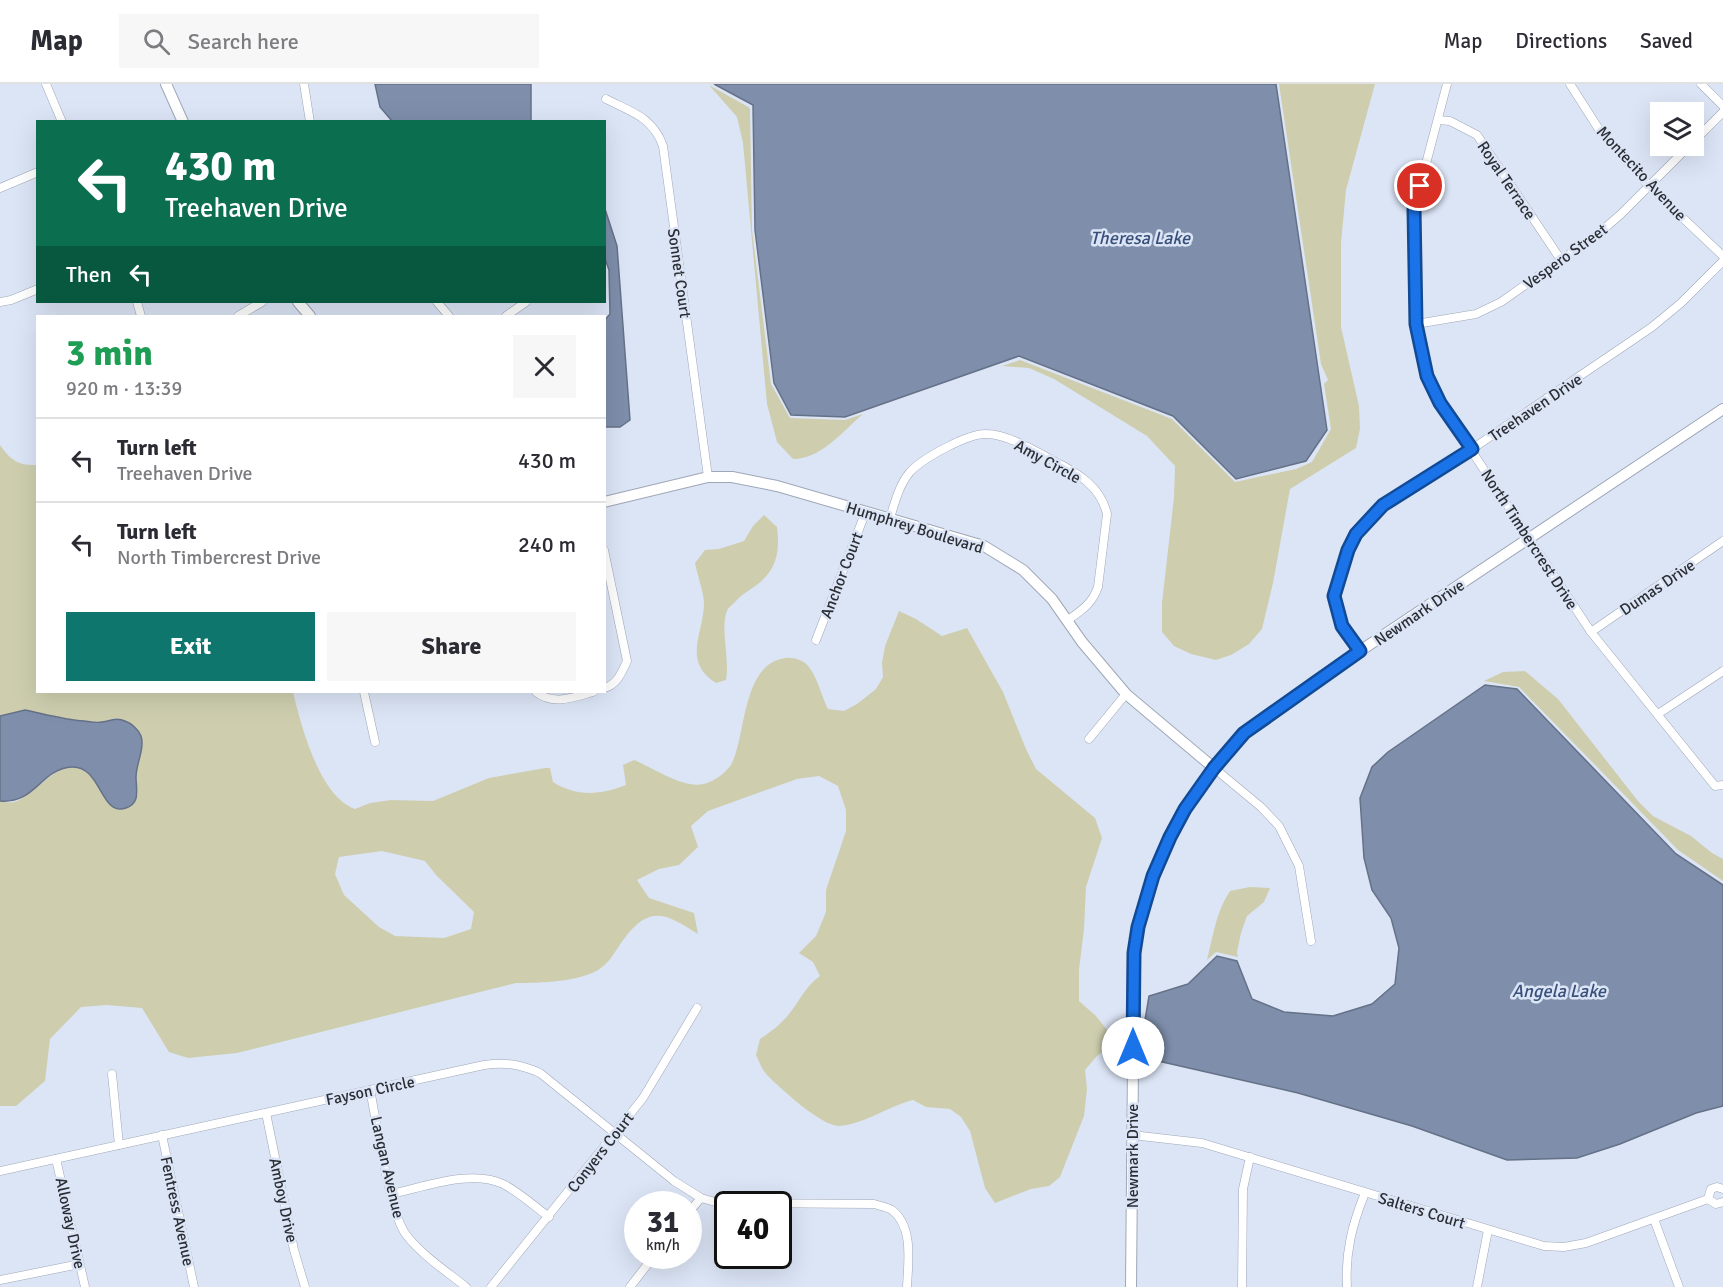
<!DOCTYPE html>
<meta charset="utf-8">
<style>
body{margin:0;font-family:Signika,sans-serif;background:#f7f7f7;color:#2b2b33;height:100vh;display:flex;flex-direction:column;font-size:22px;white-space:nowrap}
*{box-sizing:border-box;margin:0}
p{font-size:20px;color:#7c7c81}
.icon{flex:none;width:33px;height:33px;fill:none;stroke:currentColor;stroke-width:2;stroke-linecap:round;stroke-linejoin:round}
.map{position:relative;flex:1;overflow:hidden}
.panel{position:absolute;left:36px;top:231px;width:570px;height:378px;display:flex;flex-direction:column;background:#fff;border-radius:0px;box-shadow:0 6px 24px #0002}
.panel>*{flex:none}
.hud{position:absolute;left:36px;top:36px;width:570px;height:183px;border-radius:0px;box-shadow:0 6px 24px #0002;background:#0b6e4f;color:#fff;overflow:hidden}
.controls{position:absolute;left:1650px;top:18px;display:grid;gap:12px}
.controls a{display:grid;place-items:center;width:54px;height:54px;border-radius:0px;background:#fff;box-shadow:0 6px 24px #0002;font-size:30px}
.speed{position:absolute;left:624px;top:1107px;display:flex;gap:12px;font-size:30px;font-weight:700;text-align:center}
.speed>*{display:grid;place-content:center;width:78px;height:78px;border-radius:50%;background:#fff;box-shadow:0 6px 24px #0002;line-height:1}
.speed small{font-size:15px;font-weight:400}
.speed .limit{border:3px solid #111;border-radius:9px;background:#fff;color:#111}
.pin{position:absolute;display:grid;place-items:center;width:51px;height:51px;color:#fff;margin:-26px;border:3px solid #fff;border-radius:50%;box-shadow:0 2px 6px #0007}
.me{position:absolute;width:66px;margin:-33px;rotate:0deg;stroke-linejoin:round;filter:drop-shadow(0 0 4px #0008)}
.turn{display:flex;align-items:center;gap:21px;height:126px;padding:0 30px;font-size:27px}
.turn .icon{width:78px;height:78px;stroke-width:2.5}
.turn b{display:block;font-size:42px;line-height:51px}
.then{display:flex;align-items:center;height:57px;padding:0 30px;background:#0003;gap:12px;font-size:22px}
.round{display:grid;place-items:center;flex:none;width:63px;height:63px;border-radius:0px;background:#f7f7f7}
.overview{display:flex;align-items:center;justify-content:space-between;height:102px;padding:0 30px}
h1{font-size:36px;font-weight:700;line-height:45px;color:#1e9e55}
.cta{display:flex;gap:12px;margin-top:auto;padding:12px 30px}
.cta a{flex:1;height:69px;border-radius:0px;background:#0f766e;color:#fff;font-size:24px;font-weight:700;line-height:69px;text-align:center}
.cta a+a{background:#f7f7f7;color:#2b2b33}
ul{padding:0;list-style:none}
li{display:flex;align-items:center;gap:18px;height:84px;padding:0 30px;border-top:2px solid #e1e1e2}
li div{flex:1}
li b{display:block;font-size:22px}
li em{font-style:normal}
header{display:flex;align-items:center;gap:36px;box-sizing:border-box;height:84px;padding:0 30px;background:#fff;border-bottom:2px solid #e1e1e2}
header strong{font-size:28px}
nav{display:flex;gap:33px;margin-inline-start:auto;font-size:21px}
.search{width:420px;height:54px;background:#f7f7f7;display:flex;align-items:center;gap:15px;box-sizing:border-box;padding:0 21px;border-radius:0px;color:#7c7c81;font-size:22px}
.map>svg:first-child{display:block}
</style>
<header>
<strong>Map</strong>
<div class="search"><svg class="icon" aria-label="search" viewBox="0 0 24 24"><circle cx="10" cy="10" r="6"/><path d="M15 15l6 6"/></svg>Search here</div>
<nav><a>Map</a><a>Directions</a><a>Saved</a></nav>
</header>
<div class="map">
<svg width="1723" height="1203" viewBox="0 0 1723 1203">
<rect width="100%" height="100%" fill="#dce5f6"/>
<g fill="#ceceaf" fill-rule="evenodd">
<path d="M 1279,0 L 1375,0 L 1346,106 L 1341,159 L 1341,243 L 1359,322 L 1360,345 L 1356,364 L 1290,405 L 1273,499 L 1262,545 L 1249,560 L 1231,571 L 1216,576 L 1191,570 L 1174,562 L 1162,548 L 1162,519 L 1174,413 L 1175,382 L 1147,352 L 1054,295 L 1029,284 L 1002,282 L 1020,276 L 1172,335 L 1235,398 L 1296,385 L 1312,378 L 1331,345 L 1324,300 L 1328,296 L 1321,280 Z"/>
<path d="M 709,1 L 750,24 L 752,146 L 771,300 L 790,334 L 845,336 L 863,330 C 842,348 821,375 793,375 L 777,358 L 767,320 L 743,59 L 737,33 Z"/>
<path d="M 0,361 C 10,376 19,382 37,381 L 38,608 L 293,608 C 301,641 319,712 355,725 L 370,719 L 391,716 L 433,717 L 489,694 L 545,684 L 550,684 L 553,698 C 577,713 600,711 626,701 L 623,681 L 634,676 C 654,684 686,707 707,699 C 716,696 728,687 732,679 C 746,651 742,580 785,574 C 793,573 804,576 809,583 C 817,593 822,613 828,625 L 844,627 L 857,620 L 876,605 L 883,593 L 882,579 L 885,562 L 899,527 L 916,535 L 942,552 L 967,544 L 1003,608 L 1026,665 L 1036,685 L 1095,734 L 1102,754 L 1086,803 L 1084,845 L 1079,886 L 1079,917 L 1096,932 L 1108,947 L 1106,965 L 1097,972 L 1085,986 L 1087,1005 L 1084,1032 L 1060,1093 L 1049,1102 L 1031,1105 L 995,1119 L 985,1104 L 970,1047 L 961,1033 L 950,1025 L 926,1023 L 913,1016 C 889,1022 862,1041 839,1042 C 821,1042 780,1004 767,991 C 762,986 759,977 756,971 L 760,955 C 772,947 784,938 792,926 C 801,914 807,901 820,892 L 813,878 L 799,869 L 816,852 L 826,828 L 826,806 L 846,747 L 846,726 L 838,702 L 819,692 L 797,695 L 708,727 L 691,742 L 698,763 L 679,781 L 659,785 L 637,796 L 649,814 L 694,829 L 698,850 C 666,830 650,820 624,855 C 616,865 612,876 601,884 C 582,898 539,899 516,899 L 237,969 L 188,974 L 169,968 L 142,924 L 107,921 L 81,923 L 50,955 L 45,997 L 16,1022 L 0,1022 L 0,717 C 4,718 10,719 14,718 C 37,712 64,664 91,690 C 97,697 101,707 105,715 L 138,711 L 136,690 L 140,649 L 126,637 L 115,634 L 103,638 L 81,637 L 19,627 L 0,632 ZM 382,767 L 425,777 L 436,791 L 474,828 L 471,845 L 444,854 L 395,852 L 379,843 L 344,811 L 335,790 L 339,773 Z"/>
<path d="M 764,431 L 777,443 C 780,467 777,485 758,500 C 750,506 742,510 736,517 C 733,520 728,524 727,527 C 720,543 730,577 726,596 L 716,599 C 683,578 702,552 704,522 C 705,511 697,491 695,479 L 705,466 L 719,465 L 744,457 L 753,442 Z"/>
<path d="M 1525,587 L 1558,615 L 1638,717 L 1653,732 L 1691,752 L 1712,769 L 1723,775 L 1723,797 L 1678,766 L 1519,603 L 1484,597 L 1503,588 Z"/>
<path d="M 1250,803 L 1270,804 L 1264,818 L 1247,832 L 1241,849 L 1237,868 L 1238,873 L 1216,868 L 1207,876 C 1213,852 1216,828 1230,807 Z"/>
</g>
<g fill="#7e8eab" stroke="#657187" stroke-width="1.5">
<path d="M 375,0 L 531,0 L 531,37 L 392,37 L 380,23 Z"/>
<path d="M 714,0 L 1276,0 L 1327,346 L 1306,377 L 1236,395 L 1173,332 L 1019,272 L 845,333 L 791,331 L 774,299 L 755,146 L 753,21 Z"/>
<path d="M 605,125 L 617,162 L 630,336 L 620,343 L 605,343 L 604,237 L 610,230 L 609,186 L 604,172 Z"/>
<path d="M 1485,601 L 1517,605 L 1676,770 L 1723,801 L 1723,1022 L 1696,1029 L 1620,1060 L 1577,1074 L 1507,1076 L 1412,1042 L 1298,1009 L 1154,976 L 1142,954 L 1149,912 L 1188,900 L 1217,872 L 1237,877 L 1252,915 L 1284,928 L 1333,932 L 1372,920 L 1395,900 L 1399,864 L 1391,834 L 1372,806 L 1364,774 L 1360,714 L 1372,683 L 1388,668 Z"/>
<path d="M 25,626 C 44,630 65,636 84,637 C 90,638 97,639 102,638 C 111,637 116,633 125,637 C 131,639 139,646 141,652 C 145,664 136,680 136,693 C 136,705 141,719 126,724 C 100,733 102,682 72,683 C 40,685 36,720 0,717 L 0,632 Z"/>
</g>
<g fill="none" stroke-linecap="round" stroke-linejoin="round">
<g stroke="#9fa7b7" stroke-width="9">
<g id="street">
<path d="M 46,0 L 62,38"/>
<path d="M 304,0 L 310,38"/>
<path d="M 1447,0 L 1414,125 L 1416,240 L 1427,292 L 1440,319 L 1591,548 L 1715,702 L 1723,701"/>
<path d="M 1570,0 L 1600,47 L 1649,102 L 1723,172"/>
<path d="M 1701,0 L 1723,22"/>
<path d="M 606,15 C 631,28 653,33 663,62 L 708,393"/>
<path d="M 1438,36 L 1450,37 L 1477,51 L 1561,176"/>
<path d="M 1694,57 L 1723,28"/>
<path d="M 0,104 L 38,88"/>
<path d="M 0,218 L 11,216 L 38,205"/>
<path d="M 137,218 L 141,232"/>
<path d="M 437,218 L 449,232"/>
<path d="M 238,232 L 262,218"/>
<path d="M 506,232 L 526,218"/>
<path d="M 1416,240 L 1476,230 L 1501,218 L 1598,150 L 1621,130 L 1689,62"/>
<path d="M 890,434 C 895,418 899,401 910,388 C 923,374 968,349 987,350 C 1007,350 1037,368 1054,377 C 1078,389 1101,403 1107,430 L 1098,503 C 1092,520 1082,526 1068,536"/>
<path d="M 604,466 L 627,577 C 622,588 617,601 604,604"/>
<path d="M 1591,548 L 1723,457"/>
<path d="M 816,556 L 866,427"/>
<path d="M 1360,567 L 1342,542 L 1334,512 L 1348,466 L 1356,450 L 1383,421 L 1472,365 L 1652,243 L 1681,219 L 1723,177"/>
<path d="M 364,608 L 375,658"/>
<path d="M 536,608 C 554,622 574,613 593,608"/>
<path d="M 1658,630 L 1723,587"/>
<path d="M 1089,655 L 1126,610"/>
<path d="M 1214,684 L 1261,723 L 1279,742 L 1299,782 L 1311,857"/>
<path d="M 112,990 L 119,1061"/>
<path d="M 370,1006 C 377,1038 389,1130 407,1152 C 423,1172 446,1187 466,1203"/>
<path d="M 266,1029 L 294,1166 L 305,1203"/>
<path d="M 162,1051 L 194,1203"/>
<path d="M 1132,1051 L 1202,1059 L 1544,1162 L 1564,1163 L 1586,1159 L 1708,1115"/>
<path d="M 56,1075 L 85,1203"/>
<path d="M 0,1087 L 484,981 C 505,978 520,980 540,989 L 674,1097 L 701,1114 L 715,1118 L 735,1119 L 874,1120 C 880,1122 888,1123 892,1126 C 914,1143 908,1179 907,1203"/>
<path d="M 392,1110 C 424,1103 471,1085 503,1100 C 519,1108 534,1122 549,1133"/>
<path d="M 1708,1115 L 1711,1105 L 1717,1103 L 1723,1105"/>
<path d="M 1708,1115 L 1716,1120 L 1723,1118"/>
<path d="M 688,1129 L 701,1114"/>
<path d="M 1654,1135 L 1679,1203"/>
<path d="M 0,1196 L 80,1180"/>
<path d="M 491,1203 L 643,1014 L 697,924"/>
<path d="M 630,1203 L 654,1172"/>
<path d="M 1242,1203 L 1243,1105 L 1250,1073"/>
<path d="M 1347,1203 C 1345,1169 1352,1141 1365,1109"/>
<path d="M 1477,1203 L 1488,1146"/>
</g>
</g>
<g stroke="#9fa7b7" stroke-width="12">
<g id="secondary">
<path d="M 166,0 L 183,38"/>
<path d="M 298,218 L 310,232"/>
<path d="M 604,418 L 708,393 L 732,393 L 777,402 L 984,462 L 1023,486 L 1052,515 L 1082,558 L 1126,610 L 1214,684"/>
<path d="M 1131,1203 L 1134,869 L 1138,843 L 1153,792 L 1170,753 L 1185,725 L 1214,684 L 1244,649 L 1315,597 L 1723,325"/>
</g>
</g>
<use href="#street" stroke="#fff" stroke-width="8"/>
<use href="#secondary" stroke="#fff" stroke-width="10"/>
</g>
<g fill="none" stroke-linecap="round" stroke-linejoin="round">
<g stroke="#114b97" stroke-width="15">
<path id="route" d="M 1133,964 L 1134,869 L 1138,843 L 1153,792 L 1170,753 L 1185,725 L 1214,684 L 1244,649 L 1360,567 L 1342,542 L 1334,512 L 1348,466 L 1356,450 L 1383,421 L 1472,365 L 1440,319 L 1427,292 L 1416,240 L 1414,125 L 1420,102"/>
</g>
<use href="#route" stroke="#1a73e8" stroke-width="10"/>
</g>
<g text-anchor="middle" stroke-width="5" stroke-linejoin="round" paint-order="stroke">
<g font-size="16" fill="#2b2e34" stroke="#dce5f6">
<text transform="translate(1642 89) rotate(47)" y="6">Montecito Avenue</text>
<text transform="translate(1507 96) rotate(56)" y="6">Royal Terrace</text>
<text transform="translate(1565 172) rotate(-36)" y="6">Vespero Street</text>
<text transform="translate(680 189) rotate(82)" y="6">Sonnet Court</text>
<text transform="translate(1535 323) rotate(-34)" y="6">Treehaven Drive</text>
<text transform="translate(1048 377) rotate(29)" y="6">Amy Circle</text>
<text transform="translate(915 443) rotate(17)" y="6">Humphrey Boulevard</text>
<text transform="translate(1530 455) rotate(57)" y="6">North Timbercrest Drive</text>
<text transform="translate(841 491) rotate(-69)" y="6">Anchor Court</text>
<text transform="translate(1657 503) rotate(-34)" y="6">Dumas Drive</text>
<text transform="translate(1419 528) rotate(-34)" y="6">Newmark Drive</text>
<text transform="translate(370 1006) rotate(-12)" y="6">Fayson Circle</text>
<text transform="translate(600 1068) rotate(-52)" y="6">Conyers Court</text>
<text transform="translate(1132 1072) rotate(-90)" y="6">Newmark Drive</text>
<text transform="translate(388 1083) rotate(77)" y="6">Langan Avenue</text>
<text transform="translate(284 1116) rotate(78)" y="6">Amboy Drive</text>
<text transform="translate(1422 1126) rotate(17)" y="6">Salters Court</text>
<text transform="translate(178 1127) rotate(78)" y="6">Fentress Avenue</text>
<text transform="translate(71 1139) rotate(78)" y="6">Alloway Drive</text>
</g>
<g font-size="18" font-style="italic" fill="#384f79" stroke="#dce5f6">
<text x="1140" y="160">Theresa Lake</text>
<text x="1559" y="913">Angela Lake</text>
</g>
</g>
</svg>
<div class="controls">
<a><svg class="icon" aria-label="layers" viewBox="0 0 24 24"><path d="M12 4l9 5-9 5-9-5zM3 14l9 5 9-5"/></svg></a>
</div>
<div class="speed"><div>31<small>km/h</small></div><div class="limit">40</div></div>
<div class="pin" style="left:1420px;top:102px;background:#d93025"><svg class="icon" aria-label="arrive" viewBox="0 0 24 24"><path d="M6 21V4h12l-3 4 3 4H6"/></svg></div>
<svg class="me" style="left:1133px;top:964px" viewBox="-20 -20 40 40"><circle r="19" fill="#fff"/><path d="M0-13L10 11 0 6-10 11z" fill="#1a73e8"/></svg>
<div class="hud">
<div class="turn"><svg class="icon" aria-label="left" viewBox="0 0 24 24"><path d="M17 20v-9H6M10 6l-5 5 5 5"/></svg><div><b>430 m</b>Treehaven Drive</div></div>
<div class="then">Then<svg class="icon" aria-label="left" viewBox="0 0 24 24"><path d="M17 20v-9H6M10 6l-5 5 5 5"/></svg></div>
</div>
<section class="panel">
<div class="overview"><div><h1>3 min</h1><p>920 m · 13:39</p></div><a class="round"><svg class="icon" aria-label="close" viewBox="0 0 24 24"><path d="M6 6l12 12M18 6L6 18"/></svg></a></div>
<ul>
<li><svg class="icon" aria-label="left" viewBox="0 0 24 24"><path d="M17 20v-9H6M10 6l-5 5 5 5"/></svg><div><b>Turn left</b><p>Treehaven Drive</p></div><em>430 m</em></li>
<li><svg class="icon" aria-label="left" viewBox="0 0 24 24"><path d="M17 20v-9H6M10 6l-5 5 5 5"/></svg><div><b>Turn left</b><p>North Timbercrest Drive</p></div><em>240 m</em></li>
</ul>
<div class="cta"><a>Exit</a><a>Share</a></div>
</section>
</div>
